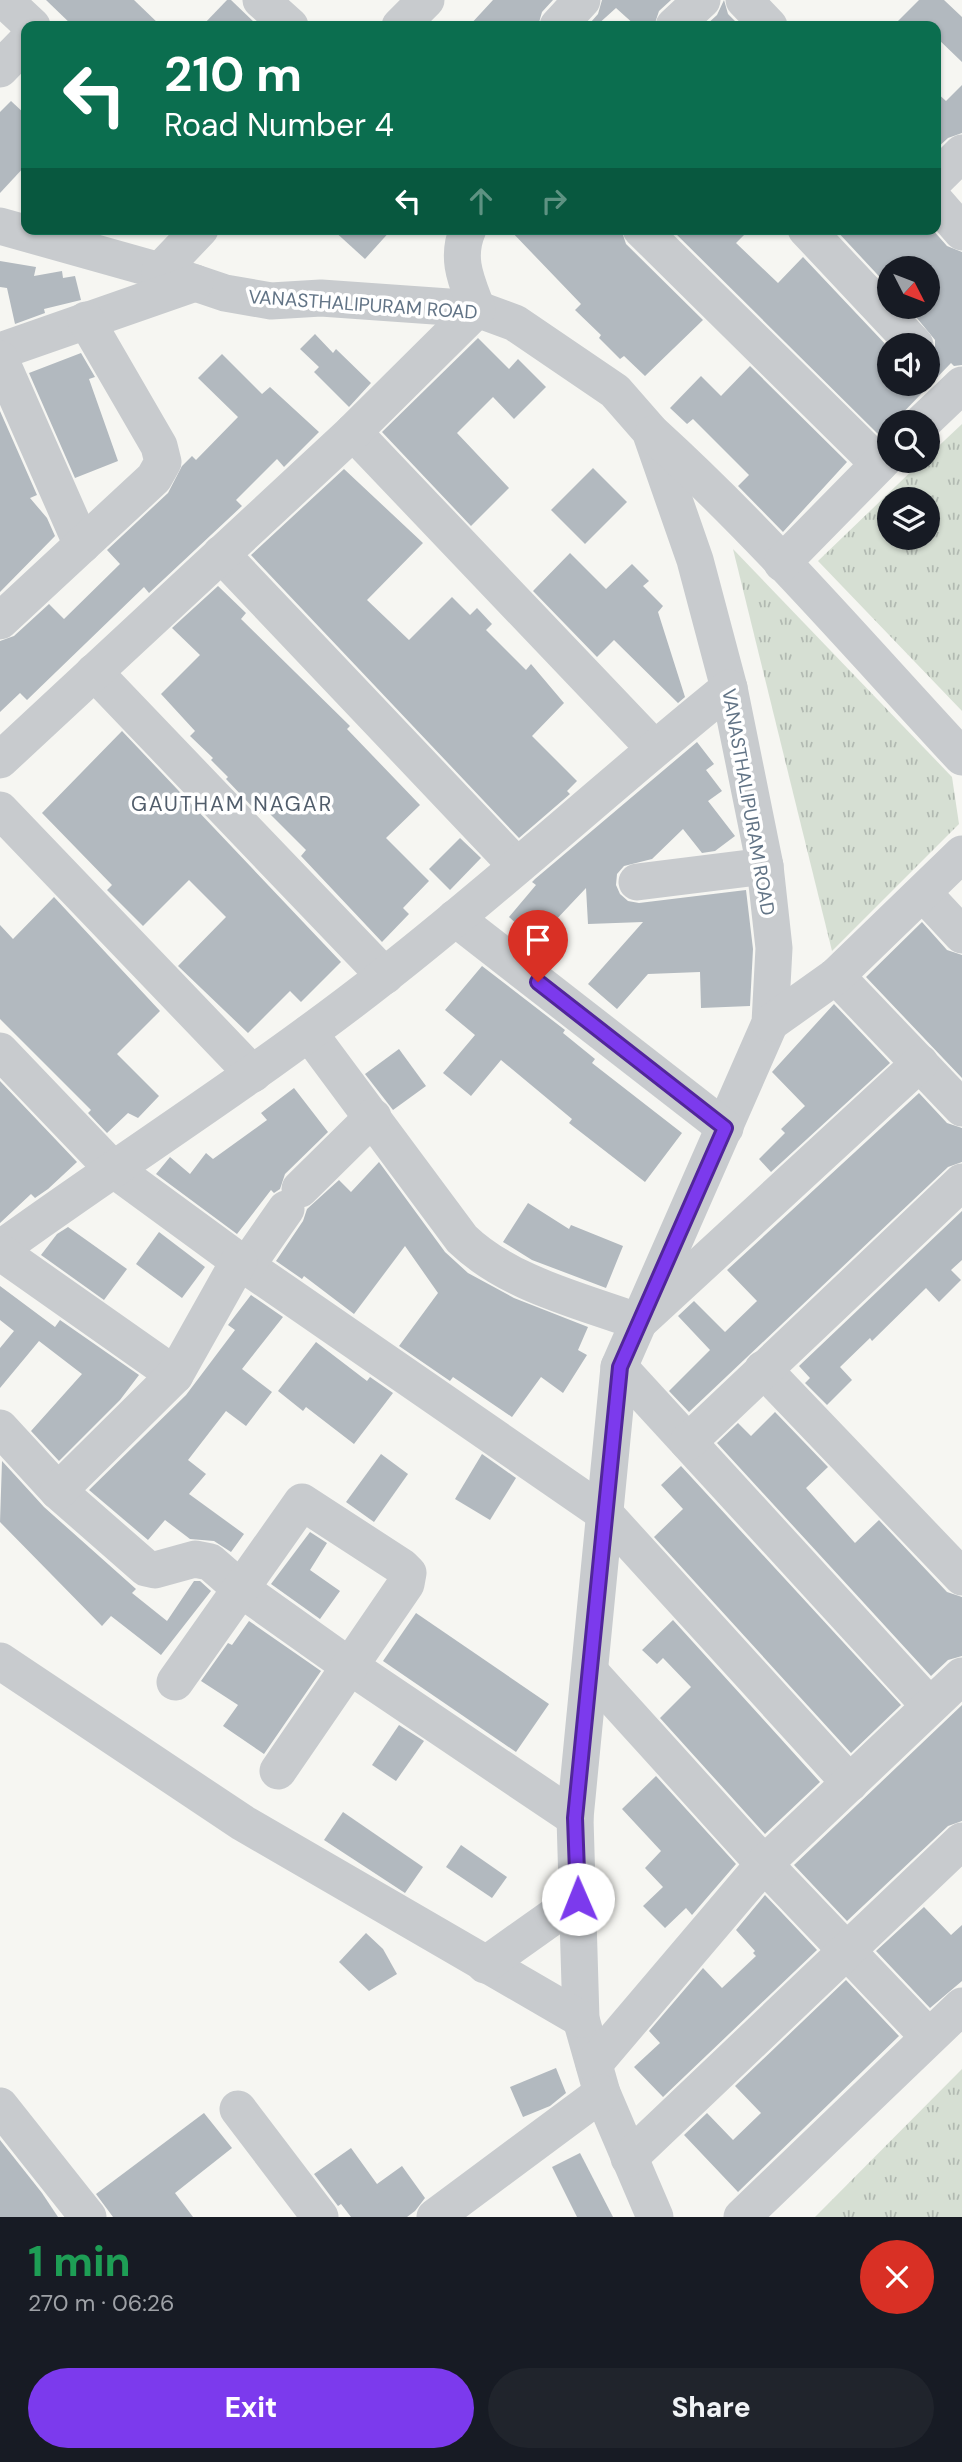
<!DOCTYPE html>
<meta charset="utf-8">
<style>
body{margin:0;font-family:"DM Sans",sans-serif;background:#20242c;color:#f1f3f6;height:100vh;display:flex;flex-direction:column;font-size:26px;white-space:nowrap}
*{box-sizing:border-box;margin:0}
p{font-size:23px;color:#9ea1a6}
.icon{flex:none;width:38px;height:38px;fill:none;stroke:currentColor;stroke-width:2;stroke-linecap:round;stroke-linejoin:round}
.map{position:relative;height:2217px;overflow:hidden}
.sheet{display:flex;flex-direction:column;background:#171b24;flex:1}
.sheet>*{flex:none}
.guide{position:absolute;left:21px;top:21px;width:920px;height:214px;border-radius:14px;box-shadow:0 2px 5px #0004;background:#0b6e4f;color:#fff;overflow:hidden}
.needle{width:46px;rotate:132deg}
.tools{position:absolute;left:877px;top:256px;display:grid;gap:14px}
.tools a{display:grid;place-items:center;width:63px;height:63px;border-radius:50%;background:#171b24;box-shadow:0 2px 5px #0004;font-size:35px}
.pin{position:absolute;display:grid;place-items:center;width:60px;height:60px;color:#fff;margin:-72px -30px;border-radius:50% 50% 50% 0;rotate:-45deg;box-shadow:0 0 7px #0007}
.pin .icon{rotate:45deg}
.me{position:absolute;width:77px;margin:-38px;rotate:359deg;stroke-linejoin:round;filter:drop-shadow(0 0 5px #0008)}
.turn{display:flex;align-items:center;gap:24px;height:147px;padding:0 28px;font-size:32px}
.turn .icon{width:91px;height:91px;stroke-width:2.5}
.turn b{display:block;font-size:49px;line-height:60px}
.lanes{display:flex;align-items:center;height:66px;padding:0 28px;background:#0003;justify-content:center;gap:35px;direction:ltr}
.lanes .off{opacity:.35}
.round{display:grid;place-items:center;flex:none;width:74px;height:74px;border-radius:37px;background:#20242c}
.summary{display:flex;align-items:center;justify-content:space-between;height:119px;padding:0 28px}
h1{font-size:42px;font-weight:800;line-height:52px;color:#1e9e55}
.action{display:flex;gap:14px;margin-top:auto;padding:14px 28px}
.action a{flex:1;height:80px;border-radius:42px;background:#7c3aed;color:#fff;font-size:28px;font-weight:800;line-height:80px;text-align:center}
.action a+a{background:#20242c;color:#f1f3f6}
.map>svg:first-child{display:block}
</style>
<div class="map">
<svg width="962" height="2217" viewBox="0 0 962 2217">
<defs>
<pattern id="park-tufts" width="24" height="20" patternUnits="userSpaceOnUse" patternTransform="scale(1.75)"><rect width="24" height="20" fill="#d6dfd3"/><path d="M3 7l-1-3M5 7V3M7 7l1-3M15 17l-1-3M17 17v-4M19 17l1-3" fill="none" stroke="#b1b9b1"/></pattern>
</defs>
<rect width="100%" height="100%" fill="#f6f6f2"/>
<g fill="url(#park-tufts)" fill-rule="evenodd">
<path d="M 962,424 L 962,711 L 818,561 L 923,460 L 928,460 L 928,456 ZM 889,499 L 928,499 L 928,537 L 889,537 Z"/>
<path d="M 733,549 L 952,777 L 959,824 L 832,951 Z"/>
<path d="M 962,2069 L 962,2217 L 815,2217 Z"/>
</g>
<g fill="#b2b9bf">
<path d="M 46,0 L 134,0 L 161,26 L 73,26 Z"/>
<path d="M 227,0 L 231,0 L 258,26 L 202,26 Z"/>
<path d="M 493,0 L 553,0 L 542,12 L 538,26 L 469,26 Z"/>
<path d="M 602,0 L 671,0 L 659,11 L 654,26 L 636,26 L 616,8 L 596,26 L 591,22 L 598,14 Z"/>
<path d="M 724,0 L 728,14 L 740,26 L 705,26 L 717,15 Z"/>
<path d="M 919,0 L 944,0 L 962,17 L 962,62 L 936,37 L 936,26 L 893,26 Z"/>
<path d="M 962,85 L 962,133 L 948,138 L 936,149 L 936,92 L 946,101 Z"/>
<path d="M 11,101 L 26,115 L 26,165 L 0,193 L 0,112 Z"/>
<path d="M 332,229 L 392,229 L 365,259 Z"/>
<path d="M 509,229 L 621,229 L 626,244 L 703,320 L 645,376 L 624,356 L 620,359 L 599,338 L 601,335 L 575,310 L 581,304 Z"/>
<path d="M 671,229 L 750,229 L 736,243 L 778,283 L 803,257 L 889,348 L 889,383 L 928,383 L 928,361 L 935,352 L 935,340 L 907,306 L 928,306 L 928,268 L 889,268 L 889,287 L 835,229 L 932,229 L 947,246 L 962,252 L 962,365 L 954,366 L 951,363 L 894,422 L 889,422 L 889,427 L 880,436 Z"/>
<path d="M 0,261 L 36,267 L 34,276 L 62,271 L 63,278 L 75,276 L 81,300 L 44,309 L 45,313 L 15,324 L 7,288 L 0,287 Z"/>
<path d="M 315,334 L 333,353 L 336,349 L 371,383 L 349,407 L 314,372 L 319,367 L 300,349 Z"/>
<path d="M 478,338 L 509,369 L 518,359 L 546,387 L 514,419 L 493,397 L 457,433 L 509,488 L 471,526 L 382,432 Z"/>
<path d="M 81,353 L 95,377 L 89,379 L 118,461 L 75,478 L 29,373 Z"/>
<path d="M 222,354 L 262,394 L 270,387 L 319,432 L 284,467 L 277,459 L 236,500 L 242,506 L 149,593 L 144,587 L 27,700 L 20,693 L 0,712 L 0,641 L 14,636 L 49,604 L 64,619 L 120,564 L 107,550 L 168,493 L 182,466 L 192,456 L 196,460 L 238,417 L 198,378 Z"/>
<path d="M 750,366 L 847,462 L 783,532 L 738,486 L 749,475 L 693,419 L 687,424 L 670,408 L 701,376 L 721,396 Z"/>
<path d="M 0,411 L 37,495 L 30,498 L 47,518 L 55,536 L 0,592 Z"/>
<path d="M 593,468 L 627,502 L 585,544 L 551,510 Z"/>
<path d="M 344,469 L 423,543 L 367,600 L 409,640 L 452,597 L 470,615 L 477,608 L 492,624 L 486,630 L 526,670 L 531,664 L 564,703 L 532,736 L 577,781 L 567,791 L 570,794 L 519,838 L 251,555 Z"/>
<path d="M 570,553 L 606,589 L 632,564 L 649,581 L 643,586 L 663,606 L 658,612 L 685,697 L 678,703 L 614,640 L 597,657 L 533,591 Z"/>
<path d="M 218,586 L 246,613 L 241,619 L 350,726 L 347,729 L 420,805 L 386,838 L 429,881 L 403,908 L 409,914 L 382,942 L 301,856 L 306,850 L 264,808 L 259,814 L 226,779 L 228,777 L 211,760 L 213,758 L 190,736 L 195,731 L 161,694 L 200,655 L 172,628 Z"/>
<path d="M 122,731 L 341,962 L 301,1002 L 290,991 L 248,1033 L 178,966 L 226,917 L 189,880 L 143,926 L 107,890 L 112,885 L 42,813 Z"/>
<path d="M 697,742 L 714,764 L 706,770 L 722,791 L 708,801 L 735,836 L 715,851 L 702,853 L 683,829 L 652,859 L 624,866 L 617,874 L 616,885 L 620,894 L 628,901 L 639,903 L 746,890 L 753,949 L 750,1006 L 701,1008 L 700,972 L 648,974 L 617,1009 L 588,984 L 643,922 L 588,924 L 586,888 L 536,941 L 509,917 L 536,885 L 532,882 L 535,879 Z"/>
<path d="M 460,838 L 481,858 L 450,890 L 429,869 Z"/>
<path d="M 54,897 L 160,1011 L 117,1054 L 159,1096 L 138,1118 L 128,1113 L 107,1133 L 88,1113 L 91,1110 L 0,1019 L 0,925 L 13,939 Z"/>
<path d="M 922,922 L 947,950 L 962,955 L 962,1078 L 866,977 Z"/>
<path d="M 482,966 L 565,1030 L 563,1033 L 595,1059 L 592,1063 L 682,1133 L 645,1182 L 569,1123 L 572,1119 L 501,1060 L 471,1096 L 443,1073 L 475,1035 L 445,1010 Z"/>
<path d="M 834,1004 L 890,1063 L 771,1172 L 759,1159 L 785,1133 L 781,1129 L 805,1106 L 772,1072 Z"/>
<path d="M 399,1049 L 426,1086 L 393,1110 L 365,1074 Z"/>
<path d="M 0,1081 L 77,1162 L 48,1189 L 35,1198 L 31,1194 L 0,1223 Z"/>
<path d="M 294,1088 L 328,1132 L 285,1174 L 280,1189 L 274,1193 L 271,1190 L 237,1234 L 156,1174 L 170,1157 L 190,1174 L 206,1153 L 213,1159 L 267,1120 L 261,1113 Z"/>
<path d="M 919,1093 L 947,1123 L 962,1128 L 962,1162 L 948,1167 L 689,1412 L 669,1391 L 710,1350 L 678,1316 L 694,1301 L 725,1332 L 757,1301 L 727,1270 Z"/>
<path d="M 379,1162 L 445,1252 L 468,1273 L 514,1298 L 588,1327 L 578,1350 L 587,1355 L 563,1393 L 541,1377 L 512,1417 L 453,1377 L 450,1381 L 399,1346 L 438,1293 L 405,1246 L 354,1314 L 304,1276 L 302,1279 L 276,1261 L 303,1221 L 307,1209 L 339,1180 L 351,1192 Z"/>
<path d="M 528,1203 L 569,1229 L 571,1225 L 623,1246 L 606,1288 L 532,1260 L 503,1242 Z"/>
<path d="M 962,1211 L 962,1260 L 951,1270 L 961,1280 L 939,1302 L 926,1288 L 872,1341 L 870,1338 L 840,1367 L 852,1380 L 827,1405 L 805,1383 L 810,1378 L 799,1366 Z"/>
<path d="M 68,1227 L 127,1269 L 104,1300 L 41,1255 L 57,1234 Z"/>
<path d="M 159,1232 L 205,1267 L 182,1298 L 136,1264 Z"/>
<path d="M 0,1286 L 55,1327 L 60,1320 L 139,1375 L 120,1400 L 59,1461 L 31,1431 L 82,1374 L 39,1341 L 0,1388 L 0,1348 L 14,1331 L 0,1320 Z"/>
<path d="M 251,1295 L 283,1317 L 242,1369 L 272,1392 L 246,1426 L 226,1411 L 188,1460 L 206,1474 L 189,1494 L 244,1534 L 231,1552 L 214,1541 L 190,1539 L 165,1520 L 148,1540 L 89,1490 L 186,1395 L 235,1330 L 228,1325 Z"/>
<path d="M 316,1342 L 367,1381 L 370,1377 L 393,1393 L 354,1444 L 306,1407 L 303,1411 L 278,1391 Z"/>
<path d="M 775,1412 L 828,1467 L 806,1488 L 855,1543 L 879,1520 L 947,1592 L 962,1597 L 962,1656 L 948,1660 L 931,1676 L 717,1443 L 738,1423 L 751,1436 Z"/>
<path d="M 381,1454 L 408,1474 L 374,1522 L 346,1502 Z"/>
<path d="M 482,1454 L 516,1478 L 490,1520 L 455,1499 Z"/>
<path d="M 2,1461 L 44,1507 L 136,1589 L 132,1593 L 167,1621 L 194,1581 L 200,1581 L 211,1591 L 161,1655 L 111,1616 L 102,1626 L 0,1522 Z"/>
<path d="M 681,1466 L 901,1705 L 851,1753 L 654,1537 L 683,1509 L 661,1485 Z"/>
<path d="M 310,1532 L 327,1543 L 310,1570 L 340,1591 L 320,1619 L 271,1584 Z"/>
<path d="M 416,1613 L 549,1704 L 516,1752 L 383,1661 Z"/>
<path d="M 673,1620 L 820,1782 L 765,1834 L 660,1718 L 691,1687 L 663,1658 L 657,1664 L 642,1650 Z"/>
<path d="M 249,1621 L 321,1671 L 264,1754 L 223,1726 L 238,1705 L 201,1681 L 228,1643 L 232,1645 Z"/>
<path d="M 962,1705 L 962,1821 L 948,1826 L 847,1921 L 794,1865 Z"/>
<path d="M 399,1725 L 424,1741 L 396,1781 L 372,1765 Z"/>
<path d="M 656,1776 L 736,1864 L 692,1915 L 686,1908 L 665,1928 L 643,1906 L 663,1887 L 645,1868 L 661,1851 L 622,1809 Z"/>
<path d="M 343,1812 L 423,1867 L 405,1893 L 324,1840 Z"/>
<path d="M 461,1845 L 507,1877 L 492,1898 L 446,1867 Z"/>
<path d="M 765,1895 L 817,1950 L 663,2097 L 634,2067 L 660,2043 L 649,2031 L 703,1968 L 722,1988 L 756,1956 L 753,1953 L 755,1951 L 736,1930 Z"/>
<path d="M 924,1907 L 951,1935 L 962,1925 L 962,1981 L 930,2008 L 876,1951 Z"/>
<path d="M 366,1933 L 383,1949 L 397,1974 L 369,1991 L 339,1962 Z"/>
<path d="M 846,1980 L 899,2036 L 738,2192 L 684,2135 L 707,2113 L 733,2140 L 761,2113 L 735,2086 Z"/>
<path d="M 556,2068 L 566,2093 L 550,2106 L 523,2117 L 510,2087 Z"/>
<path d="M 204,2113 L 232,2148 L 175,2193 L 193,2217 L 113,2217 L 96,2194 Z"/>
<path d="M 0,2140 L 42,2193 L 58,2217 L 0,2217 Z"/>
<path d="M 351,2148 L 377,2184 L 402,2166 L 425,2198 L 415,2211 L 407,2217 L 351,2217 L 341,2204 L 338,2206 L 314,2174 Z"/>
<path d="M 580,2153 L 613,2217 L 577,2217 L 552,2167 Z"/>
</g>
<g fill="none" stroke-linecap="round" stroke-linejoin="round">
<g stroke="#c8cbce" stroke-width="37">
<path d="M 4,0 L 32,26"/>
<path d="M 261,0 L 290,26"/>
<path d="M 744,0 L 769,26"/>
<path d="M 400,26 L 426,0"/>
<path d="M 558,26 L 582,0"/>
<path d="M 674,26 L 702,0"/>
<path d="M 0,69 L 26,42"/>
<path d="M 936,179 L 962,153"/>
<path d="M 936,202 L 962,232"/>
<path d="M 0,226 L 160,271 L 225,293 L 271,301 L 321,298 L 477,309 L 515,323 L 615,391 L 650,431 L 695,560 L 729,688 L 765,866 L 774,948 L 770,1023 L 619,1367 L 575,1818 L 581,2019 L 602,2093 L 655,2217"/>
<path d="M 641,229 L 879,464"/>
<path d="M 806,229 L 915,345"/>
<path d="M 160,271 L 200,229"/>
<path d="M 0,351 L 195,283"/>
<path d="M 0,359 L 82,545"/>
<path d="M 923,422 L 962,385"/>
<path d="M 353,432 L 654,748"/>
<path d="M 653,434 C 763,534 861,648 962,757"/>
<path d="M 221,554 L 517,866"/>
<path d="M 782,563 L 889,454"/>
<path d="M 0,621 L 154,478 L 163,462 L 159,446 L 86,320"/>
<path d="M 94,672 L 385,976"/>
<path d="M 0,760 L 353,432 L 477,309 C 467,282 455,259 468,229"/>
<path d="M 0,810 L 253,1074"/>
<path d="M 637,882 L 765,866"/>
<path d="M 923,893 L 962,935"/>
<path d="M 455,918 L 725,1128"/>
<path d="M 836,976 L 962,1108"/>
<path d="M 770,1023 L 836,976 L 962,854"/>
<path d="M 309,1033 L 462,1239 C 509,1284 579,1300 639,1322 L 920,1063"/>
<path d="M 0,1051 L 112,1168 L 239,1261 L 604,1513 L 850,1783"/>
<path d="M 300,1189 L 373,1117"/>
<path d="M 0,1249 C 127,1157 261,1073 384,976 C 502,884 612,782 729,688"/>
<path d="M 0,1252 L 175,1375"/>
<path d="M 247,1265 L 286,1209"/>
<path d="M 619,1367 L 929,1705"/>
<path d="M 763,1369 L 962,1577"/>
<path d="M 0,1428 L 58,1491 L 146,1568 L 155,1570 L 195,1559 L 210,1562 L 241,1589 L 348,1665 L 575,1818"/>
<path d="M 688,1442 L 962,1182"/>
<path d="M 58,1491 L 175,1375 L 239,1261"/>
<path d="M 0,1661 L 243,1823 L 581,2019"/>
<path d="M 590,1672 L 764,1864 L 929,2037"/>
<path d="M 175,1682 L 302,1502 L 402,1567 L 408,1573 L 406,1584 L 278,1771"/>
<path d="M 485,1965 L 578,1899"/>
<path d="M 594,2064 L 764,1864 L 962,1676"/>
<path d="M 0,2106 L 88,2217"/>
<path d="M 238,2109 L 320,2217"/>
<path d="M 629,2158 L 962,1841"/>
<path d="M 435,2217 L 602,2093"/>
<path d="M 742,2217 L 962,2006"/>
</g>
</g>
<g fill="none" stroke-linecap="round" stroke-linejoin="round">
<g stroke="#51269a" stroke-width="18">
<path id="route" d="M 538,982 L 725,1128 L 620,1367 L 575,1818 L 578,1899"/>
</g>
<use href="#route" stroke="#7c3aed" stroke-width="12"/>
</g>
<g text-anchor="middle" stroke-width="7" stroke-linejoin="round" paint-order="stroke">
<g font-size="19" fill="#627486" stroke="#fff">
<text transform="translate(363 304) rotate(4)" y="7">VANASTHALIPURAM ROAD</text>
<text transform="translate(749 802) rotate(80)" y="7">VANASTHALIPURAM ROAD</text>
</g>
<g font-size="21" letter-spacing="2" fill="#515d6b" stroke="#fff">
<text x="232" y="811">GAUTHAM NAGAR</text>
</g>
</g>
</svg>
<div class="tools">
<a><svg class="needle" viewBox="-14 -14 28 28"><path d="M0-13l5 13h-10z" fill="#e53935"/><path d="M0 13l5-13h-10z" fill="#9ea1a6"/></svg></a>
<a><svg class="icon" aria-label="sound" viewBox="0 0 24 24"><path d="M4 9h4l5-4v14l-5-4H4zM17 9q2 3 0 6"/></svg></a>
<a><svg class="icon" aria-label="search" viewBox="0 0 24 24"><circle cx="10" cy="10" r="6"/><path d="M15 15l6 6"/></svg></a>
<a><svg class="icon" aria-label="layers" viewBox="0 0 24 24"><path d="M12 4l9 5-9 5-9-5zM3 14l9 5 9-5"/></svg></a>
</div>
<div class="pin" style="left:538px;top:982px;background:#d93025"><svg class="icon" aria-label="arrive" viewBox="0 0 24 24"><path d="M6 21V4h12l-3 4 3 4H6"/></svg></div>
<svg class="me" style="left:578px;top:1899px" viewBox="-20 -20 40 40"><circle r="19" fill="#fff"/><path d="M0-13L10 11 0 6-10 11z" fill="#7c3aed"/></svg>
<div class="guide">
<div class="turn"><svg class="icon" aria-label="left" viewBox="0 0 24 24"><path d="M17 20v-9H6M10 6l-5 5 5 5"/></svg><div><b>210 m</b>Road Number 4</div></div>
<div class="lanes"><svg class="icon" aria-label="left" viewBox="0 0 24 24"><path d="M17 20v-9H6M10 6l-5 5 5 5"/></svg><svg class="icon off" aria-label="ahead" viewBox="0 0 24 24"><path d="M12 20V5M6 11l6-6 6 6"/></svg><svg class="icon off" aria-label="right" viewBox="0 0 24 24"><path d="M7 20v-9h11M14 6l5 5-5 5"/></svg></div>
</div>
</div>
<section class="sheet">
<div class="summary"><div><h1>1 min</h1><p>270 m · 06:26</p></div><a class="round" style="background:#d93025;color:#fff"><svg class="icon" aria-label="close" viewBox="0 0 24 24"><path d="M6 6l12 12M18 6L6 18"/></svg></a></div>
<div class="action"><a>Exit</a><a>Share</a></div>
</section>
